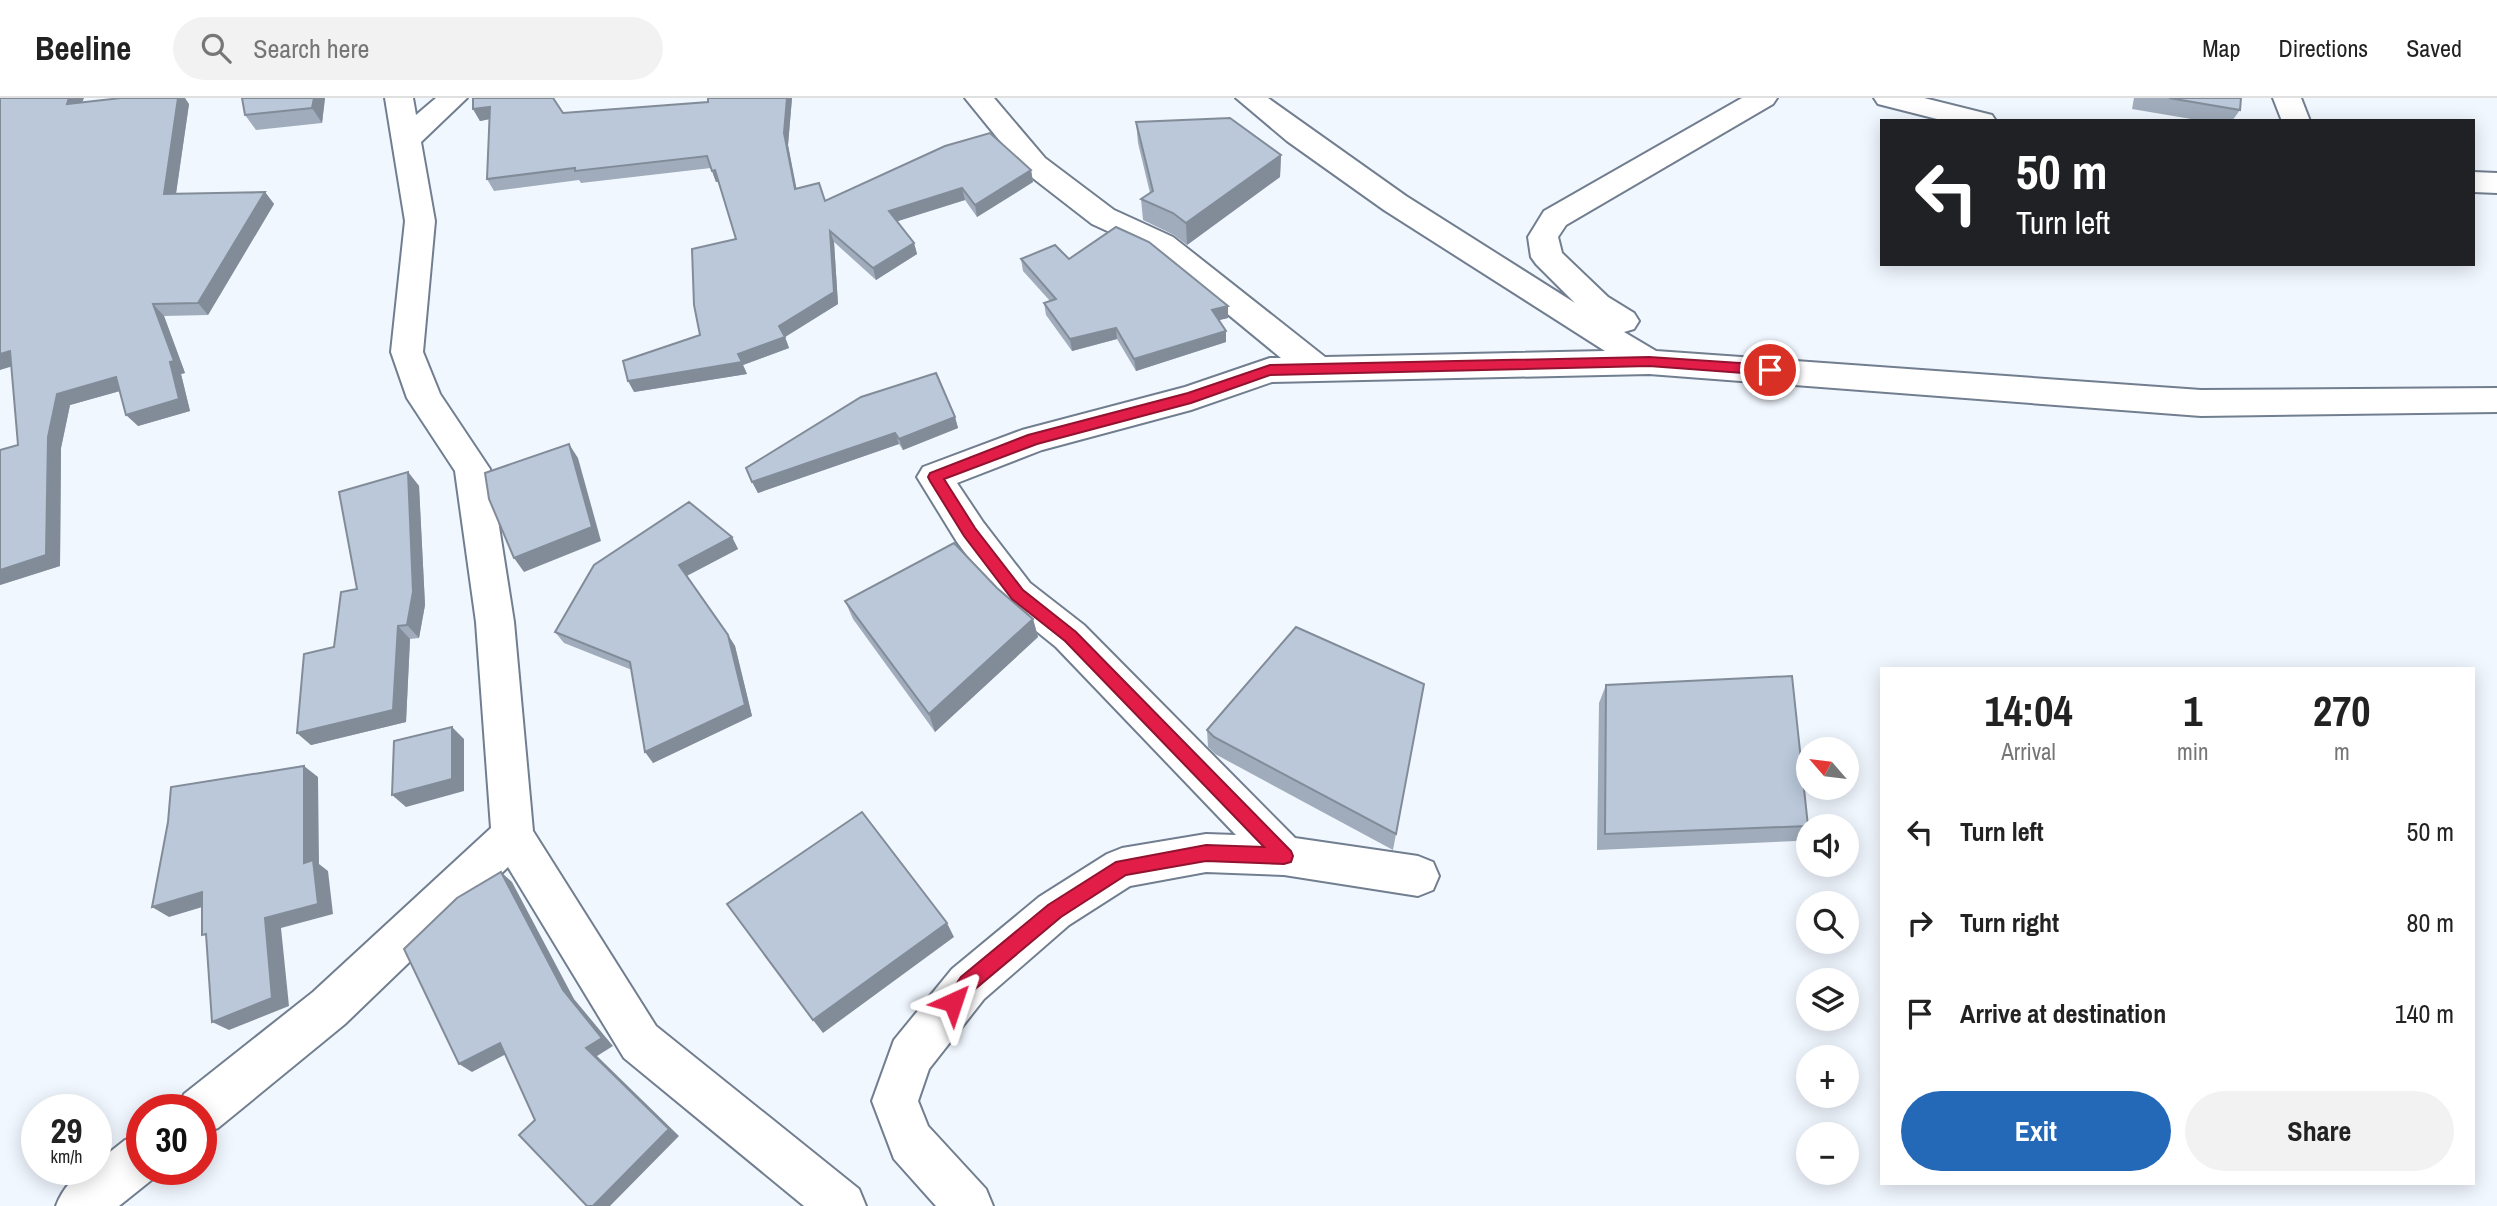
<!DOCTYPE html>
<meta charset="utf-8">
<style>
body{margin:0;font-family:"Archivo Narrow",sans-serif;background:#f2f2f2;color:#222;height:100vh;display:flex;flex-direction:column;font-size:26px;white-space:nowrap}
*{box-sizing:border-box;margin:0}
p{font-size:23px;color:#767676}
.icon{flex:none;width:38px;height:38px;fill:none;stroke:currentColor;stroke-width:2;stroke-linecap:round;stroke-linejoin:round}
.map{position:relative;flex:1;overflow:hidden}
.side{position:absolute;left:1880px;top:569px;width:595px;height:518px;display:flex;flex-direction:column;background:#fff;border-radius:0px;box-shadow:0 4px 18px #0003}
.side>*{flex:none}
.hud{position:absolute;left:1880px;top:21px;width:595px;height:147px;border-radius:0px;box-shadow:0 4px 18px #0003;background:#202124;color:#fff;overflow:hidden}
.needle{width:46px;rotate:298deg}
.controls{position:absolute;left:1796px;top:639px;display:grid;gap:14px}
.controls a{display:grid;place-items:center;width:63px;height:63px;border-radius:50%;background:#fff;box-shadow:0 4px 18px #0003;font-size:35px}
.speed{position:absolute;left:21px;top:996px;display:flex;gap:14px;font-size:35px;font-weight:700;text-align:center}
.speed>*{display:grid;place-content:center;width:91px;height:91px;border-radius:50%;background:#fff;box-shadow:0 4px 18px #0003;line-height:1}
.speed small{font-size:18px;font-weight:400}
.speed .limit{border:10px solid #d22;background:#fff;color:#111}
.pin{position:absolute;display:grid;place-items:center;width:60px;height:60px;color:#fff;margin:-30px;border:4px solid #fff;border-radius:50%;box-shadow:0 2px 7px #0007}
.me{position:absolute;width:77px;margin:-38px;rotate:42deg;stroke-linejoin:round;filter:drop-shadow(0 0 5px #0008)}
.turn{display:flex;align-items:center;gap:24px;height:147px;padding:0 21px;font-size:32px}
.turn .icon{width:91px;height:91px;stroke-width:2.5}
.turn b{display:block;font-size:49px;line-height:60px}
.eta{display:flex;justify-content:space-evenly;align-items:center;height:119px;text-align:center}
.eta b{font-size:42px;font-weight:700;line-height:49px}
.cta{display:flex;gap:14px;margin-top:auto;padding:14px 21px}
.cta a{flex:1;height:80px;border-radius:42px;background:#2468b8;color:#fff;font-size:28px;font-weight:700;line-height:80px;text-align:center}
.cta a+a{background:#f2f2f2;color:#222}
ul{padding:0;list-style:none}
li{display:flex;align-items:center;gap:21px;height:91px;padding:0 21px}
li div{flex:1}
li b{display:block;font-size:26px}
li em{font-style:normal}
header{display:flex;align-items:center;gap:42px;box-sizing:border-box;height:98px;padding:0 35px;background:#fff;border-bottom:2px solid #e0e0e0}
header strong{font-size:33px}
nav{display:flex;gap:38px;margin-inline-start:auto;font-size:24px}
.search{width:490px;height:63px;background:#f2f2f2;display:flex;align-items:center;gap:18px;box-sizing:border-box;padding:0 24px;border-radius:38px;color:#767676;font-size:26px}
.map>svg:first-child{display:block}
</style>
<header>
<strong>Beeline</strong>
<div class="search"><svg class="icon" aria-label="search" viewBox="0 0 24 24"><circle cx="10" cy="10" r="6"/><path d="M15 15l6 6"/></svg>Search here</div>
<nav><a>Map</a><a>Directions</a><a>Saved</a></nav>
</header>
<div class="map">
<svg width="2497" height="1108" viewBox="0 0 2497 1108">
<rect width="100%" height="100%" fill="#f1f7ff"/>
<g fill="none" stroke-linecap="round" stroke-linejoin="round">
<g stroke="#717e8f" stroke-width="4">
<g id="minor">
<path d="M 385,0 L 413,0 L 416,17 L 436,0 L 467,0 L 421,44 L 435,123 L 423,254 L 440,296 L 490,371 L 514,524 L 533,733 L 656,928 L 859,1091 L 866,1108 L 804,1108 L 624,960 L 508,769 L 345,926 L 218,1030 L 201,1036 L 201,1012 L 178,1012 L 184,996 L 313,894 L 491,730 L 476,524 L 455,373 L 407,300 L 391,254 L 405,123 Z"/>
<path d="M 965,0 L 994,0 L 1045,60 L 1114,112 L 1173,139 L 1325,259 L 1605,253 L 1384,112 L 1287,43 L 1236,0 L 1268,0 L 1406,98 L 1575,205 L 1536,166 L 1531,159 L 1528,139 L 1544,113 L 1742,0 L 1777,0 L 1773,6 L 1566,127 L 1558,139 L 1562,155 L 1608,199 L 1634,215 L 1639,223 L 1634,231 L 1624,234 L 1656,253 L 2201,292 L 2497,290 L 2497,314 L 2201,318 L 1649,276 L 1272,284 L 1191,312 L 1042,352 L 957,385 L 983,424 L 1030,485 L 1084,527 L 1295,740 L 1418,758 L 1433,764 L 1439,778 L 1433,792 L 1418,798 L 1284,777 L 1206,774 L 1130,788 L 1069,827 L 984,901 L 929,971 L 918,1003 L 928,1028 L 986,1091 L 993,1108 L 936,1108 L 894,1061 L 872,1003 L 894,942 L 952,871 L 1039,799 L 1107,756 L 1122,750 L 1206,736 L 1236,737 L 1056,549 L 1004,507 L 957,444 L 917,379 L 923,369 L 1022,332 L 1185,289 L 1270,260 L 1281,260 L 1151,153 L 1092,126 L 1025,74 Z"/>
<path d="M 1874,0 L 1924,0 L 1992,17 L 1996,23 L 1945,23 L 1878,6 Z"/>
<path d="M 2273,0 L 2301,0 L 2310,23 L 2282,23 Z"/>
<path d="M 2473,74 L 2497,75 L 2497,95 L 2473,94 Z"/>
<path d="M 142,1035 L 142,1071 L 161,1071 L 159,1076 L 119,1108 L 56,1108 C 62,1092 77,1071 96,1071 L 96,1065 L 125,1042 Z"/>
</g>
</g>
<use href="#minor" fill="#fff" fill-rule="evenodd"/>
</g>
<g fill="#a0acbb">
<path d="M 325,0 L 322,25 L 256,32 L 245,17 Z"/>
<path d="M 708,0 L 792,0 L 788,47 L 796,91 L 825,103 L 1031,72 L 1033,84 L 977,119 L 965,102 L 897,123 L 914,145 L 917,156 L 876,182 L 834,144 L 838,206 L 785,239 L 789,250 L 743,267 L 747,276 L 634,294 L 700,237 L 736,141 L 719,84 L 716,84 L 711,70 L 581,85 L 579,82 L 494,93 L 487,81 L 489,21 L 480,23 L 473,11 L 563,15 L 708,4 Z"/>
<path d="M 2134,0 L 2241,0 L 2240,12 L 2232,23 L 2203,23 L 2132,11 Z"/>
<path d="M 83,5 L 189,6 L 176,96 L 265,94 L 274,106 L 208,217 L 164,218 L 185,275 L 181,276 L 190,313 L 138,328 L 120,293 L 70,307 L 61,350 L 60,468 L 0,487 L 0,352 L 18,347 Z"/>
<path d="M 1136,24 L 1281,57 L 1280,79 L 1187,147 L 1174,137 L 1143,122 L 1141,101 L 1150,95 L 1138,45 Z"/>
<path d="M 1021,161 L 1069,161 L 1228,208 L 1228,220 L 1218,222 L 1226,233 L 1226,244 L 1136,273 L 1117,241 L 1072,253 L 1046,217 L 1044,205 L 1050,203 L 1023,173 Z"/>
<path d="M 955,319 L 958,330 L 903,352 L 899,346 L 758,395 L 746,370 Z"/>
<path d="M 408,374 L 419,388 L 425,507 L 419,540 L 410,541 L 406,624 L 311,647 L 297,635 L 334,549 L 357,491 Z"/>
<path d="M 732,439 L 738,451 L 687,478 L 728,537 L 735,548 L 752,618 L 653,665 L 632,572 L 564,545 L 555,534 Z"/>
<path d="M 997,490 L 1033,521 L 1038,539 L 935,634 L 853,521 L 845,503 Z"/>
<path d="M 1606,587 L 1808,728 L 1796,743 L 1597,752 L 1599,605 Z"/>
<path d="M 1207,632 L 1396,736 L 1393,752 L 1215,656 L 1208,649 Z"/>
</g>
<g fill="#828c99">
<path d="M 69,0 L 84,0 L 77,19 L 67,6 Z"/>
<path d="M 178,0 L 185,0 L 189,6 L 174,109 L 164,96 Z"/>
<path d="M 314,0 L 325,0 L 322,25 L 312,10 Z"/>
<path d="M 787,0 L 792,0 L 788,47 L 799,103 L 795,91 L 784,35 Z"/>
<path d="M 490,9 L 496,20 L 480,23 L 473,11 Z"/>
<path d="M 1281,57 L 1280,79 L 1187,147 L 1186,125 Z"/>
<path d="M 715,72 L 720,84 L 716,84 L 712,73 Z"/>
<path d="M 1031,72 L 1033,84 L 977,119 L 975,107 Z"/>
<path d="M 962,90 L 965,102 L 892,125 L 889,113 Z"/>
<path d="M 265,94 L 274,106 L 208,217 L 198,205 Z"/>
<path d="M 830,133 L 834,144 L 838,206 L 785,239 L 789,250 L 743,267 L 747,276 L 634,294 L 628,283 L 738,256 L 779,228 Z"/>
<path d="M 914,145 L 917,156 L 876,182 L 873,170 Z"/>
<path d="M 153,206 L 164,218 L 185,275 L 181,276 L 190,313 L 138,328 L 126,317 Z"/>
<path d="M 1228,208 L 1228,220 L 1212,224 L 1212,212 Z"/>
<path d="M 1116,230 L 1117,241 L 1072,253 L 1070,241 Z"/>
<path d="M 1226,233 L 1226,244 L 1136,273 L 1134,261 Z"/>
<path d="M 10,253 L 23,265 L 0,272 L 0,256 Z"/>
<path d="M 116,279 L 127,291 L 70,307 L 61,350 L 60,468 L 0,487 L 0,472 L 57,296 Z"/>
<path d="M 955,319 L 958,330 L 903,352 L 899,341 Z"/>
<path d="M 895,335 L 899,346 L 758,395 L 752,384 Z"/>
<path d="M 569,346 L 578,360 L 601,443 L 524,474 L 514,460 Z"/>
<path d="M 408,374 L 419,388 L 425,507 L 419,540 L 407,527 Z"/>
<path d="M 732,439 L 738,451 L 686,478 L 679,467 Z"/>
<path d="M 1033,521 L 1038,539 L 935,634 L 929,616 Z"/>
<path d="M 398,528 L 410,541 L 406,624 L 311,647 L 297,635 Z"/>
<path d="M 728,537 L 735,548 L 752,618 L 653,665 L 645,654 Z"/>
<path d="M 452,629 L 464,641 L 464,693 L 406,709 L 392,697 Z"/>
<path d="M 304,668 L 318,679 L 319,766 L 328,773 L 333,816 L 281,830 L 289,908 L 229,932 L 212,924 L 265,820 L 304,765 Z"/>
<path d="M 501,774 L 512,784 L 574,901 L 613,948 L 597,958 L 679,1038 L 610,1108 L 593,1108 L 563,892 Z"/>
<path d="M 202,794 L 219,804 L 169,819 L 152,809 Z"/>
<path d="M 947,825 L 954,839 L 823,935 L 813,922 Z"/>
<path d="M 500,945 L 512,953 L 472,974 L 459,966 Z"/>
</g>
<g fill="#bac8da" stroke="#828c99" stroke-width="2">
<path d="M 0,0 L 69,0 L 67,6 L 121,0 L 178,0 L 164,96 L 265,94 L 198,205 L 153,206 L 174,263 L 170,264 L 179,301 L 126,317 L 116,279 L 57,296 L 48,339 L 46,457 L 0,472 L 0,352 L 18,347 L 10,253 L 0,256 Z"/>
<path d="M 242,0 L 314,0 L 312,10 L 245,17 Z"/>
<path d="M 473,0 L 553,0 L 563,15 L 708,4 L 708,0 L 787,0 L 784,35 L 795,91 L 819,85 L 825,103 L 945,48 L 990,35 L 1031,72 L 975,107 L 962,90 L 889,113 L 914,145 L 873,170 L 830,133 L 834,194 L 779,228 L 785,239 L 738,256 L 742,264 L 628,283 L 623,263 L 700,237 L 694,207 L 692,151 L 736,141 L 715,72 L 712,73 L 707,58 L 575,73 L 575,70 L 487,81 L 490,9 L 473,11 Z"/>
<path d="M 2169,0 L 2241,0 L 2240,12 Z"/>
<path d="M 1230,20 L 1281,57 L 1186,125 L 1173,115 L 1141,101 L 1153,93 L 1136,24 Z"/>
<path d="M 1116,129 L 1149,144 L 1228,208 L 1212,212 L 1226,233 L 1134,261 L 1116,230 L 1070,241 L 1044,205 L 1056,201 L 1021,161 L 1055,147 L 1069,161 Z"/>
<path d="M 936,275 L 955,319 L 899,341 L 895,335 L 752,384 L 746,370 L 861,299 Z"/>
<path d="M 569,346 L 592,429 L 514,460 L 489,401 L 485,375 Z"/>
<path d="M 408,374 L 413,494 L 407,527 L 398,528 L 393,612 L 297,635 L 304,556 L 334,549 L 341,494 L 357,491 L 339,394 Z"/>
<path d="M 689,404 L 732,439 L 679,467 L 728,537 L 745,607 L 645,654 L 630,564 L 555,534 L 594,467 Z"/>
<path d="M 954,445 L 997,490 L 1033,521 L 929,616 L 845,503 Z"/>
<path d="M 1296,529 L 1424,586 L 1396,736 L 1214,639 L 1207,632 Z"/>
<path d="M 1792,578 L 1808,728 L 1605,736 L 1606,587 Z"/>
<path d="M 452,629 L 452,681 L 392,697 L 394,643 Z"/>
<path d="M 304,668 L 304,765 L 313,762 L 318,806 L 265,820 L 272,900 L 212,924 L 206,836 L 202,837 L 202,794 L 152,809 L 168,724 L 171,689 Z"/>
<path d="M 862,714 L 947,825 L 813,922 L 727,806 Z"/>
<path d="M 501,774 L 563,892 L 602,940 L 586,950 L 669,1031 L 593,1108 L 587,1108 L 519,1037 L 535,1022 L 500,945 L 459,966 L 404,851 L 457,800 Z"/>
</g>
<path fill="#e11d48" stroke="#92132f" stroke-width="2" d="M 1649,259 L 1770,267 L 1777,272 L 1770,277 L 1649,268 L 1270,277 L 1191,305 L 1037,346 L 944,381 L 975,430 L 1023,492 L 1076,534 L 1291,753 L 1293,758 L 1291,764 L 1284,766 L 1206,763 L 1126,777 L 1061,819 L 974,892 L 960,910 L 953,913 L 947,910 L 944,904 L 961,879 L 1048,807 L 1116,764 L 1206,747 L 1264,749 L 1065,543 L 1012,501 L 964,438 L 930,383 L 928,379 L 930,375 L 1028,337 L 1188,295 L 1270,267 Z"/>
</svg>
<div class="controls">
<a><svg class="needle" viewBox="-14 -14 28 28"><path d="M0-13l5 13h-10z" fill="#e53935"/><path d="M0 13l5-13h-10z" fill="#767676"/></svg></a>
<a><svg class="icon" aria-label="sound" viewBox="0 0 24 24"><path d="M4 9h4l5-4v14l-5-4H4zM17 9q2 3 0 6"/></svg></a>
<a><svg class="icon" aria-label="search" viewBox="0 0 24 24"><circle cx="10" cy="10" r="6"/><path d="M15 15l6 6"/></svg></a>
<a><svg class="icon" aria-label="layers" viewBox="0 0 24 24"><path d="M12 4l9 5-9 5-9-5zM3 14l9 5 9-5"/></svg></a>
<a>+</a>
<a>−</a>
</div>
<div class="speed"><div>29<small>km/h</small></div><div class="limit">30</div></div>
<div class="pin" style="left:1770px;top:272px;background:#d93025"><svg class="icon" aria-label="arrive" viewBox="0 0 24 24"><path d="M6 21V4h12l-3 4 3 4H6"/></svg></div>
<svg class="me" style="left:953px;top:904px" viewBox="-20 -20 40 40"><path d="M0-17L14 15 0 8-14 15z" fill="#e11d48" stroke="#fff" stroke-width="4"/></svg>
<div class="hud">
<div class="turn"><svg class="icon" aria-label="left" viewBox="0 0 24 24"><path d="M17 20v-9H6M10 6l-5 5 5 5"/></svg><div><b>50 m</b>Turn left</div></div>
</div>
<section class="side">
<div class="eta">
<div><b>14:04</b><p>Arrival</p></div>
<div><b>1</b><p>min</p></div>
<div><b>270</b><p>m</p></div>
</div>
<ul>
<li><svg class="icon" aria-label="left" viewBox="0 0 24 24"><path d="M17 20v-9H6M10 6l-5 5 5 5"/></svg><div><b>Turn left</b></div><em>50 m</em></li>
<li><svg class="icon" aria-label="right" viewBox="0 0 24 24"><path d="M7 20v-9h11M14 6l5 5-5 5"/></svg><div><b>Turn right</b></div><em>80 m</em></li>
<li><svg class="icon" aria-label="arrive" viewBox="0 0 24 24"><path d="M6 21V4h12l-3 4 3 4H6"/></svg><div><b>Arrive at destination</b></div><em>140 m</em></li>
</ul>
<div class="cta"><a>Exit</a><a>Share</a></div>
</section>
</div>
